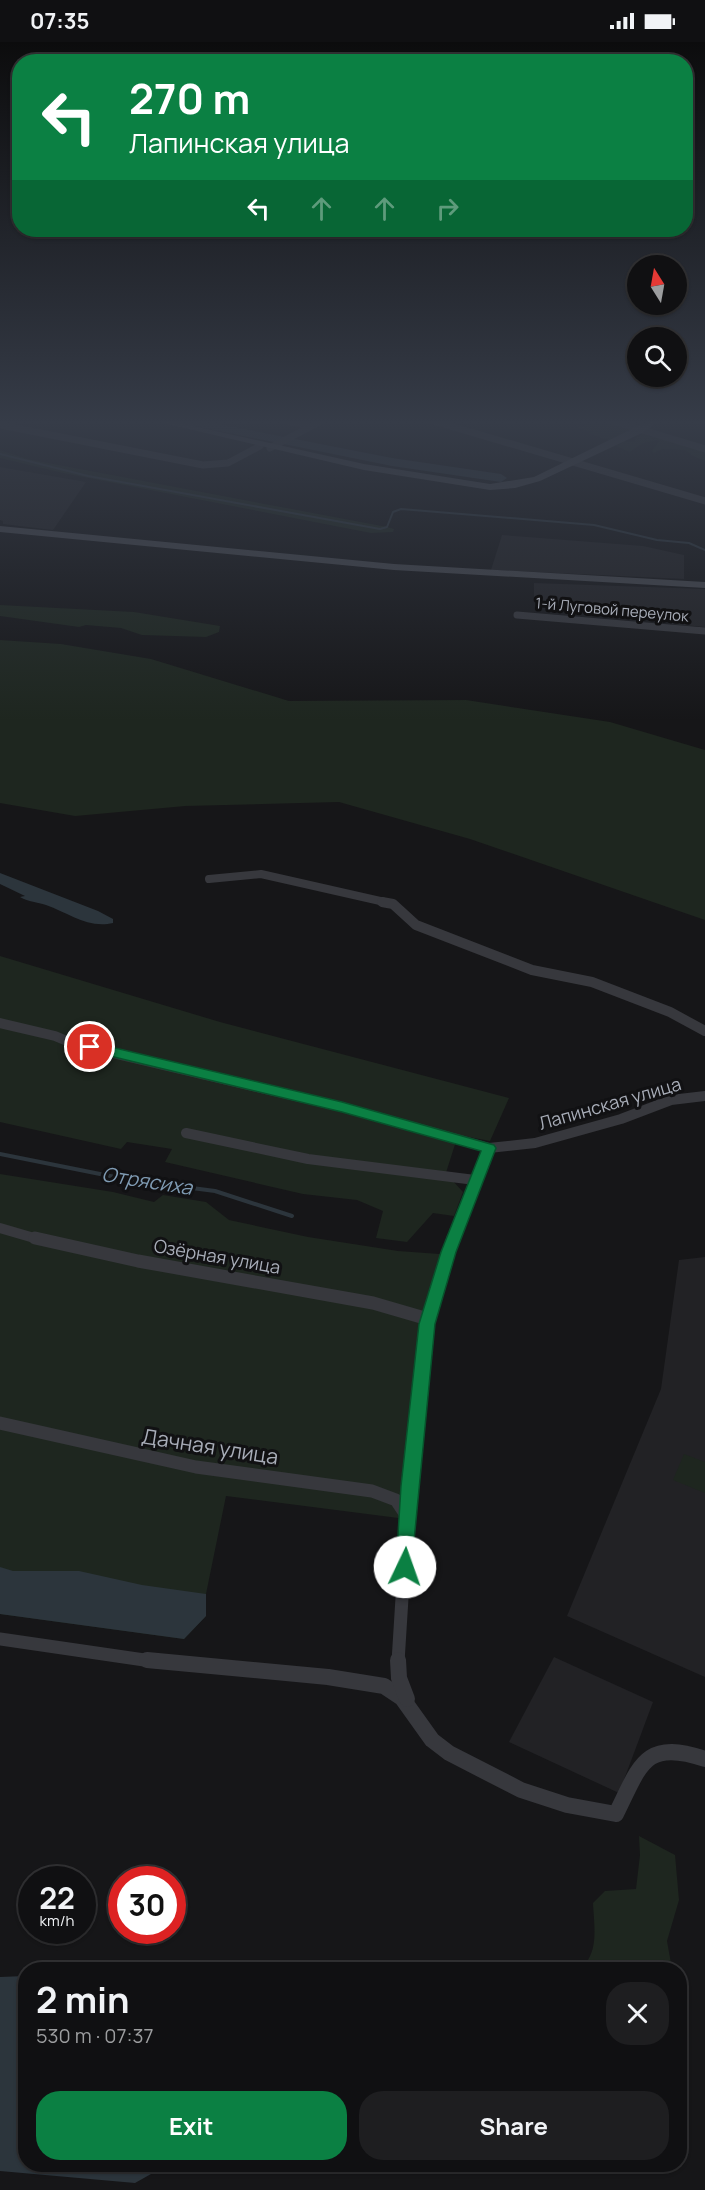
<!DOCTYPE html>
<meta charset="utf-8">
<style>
body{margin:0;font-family:Manrope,sans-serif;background:#1e1e20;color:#f1f3f6;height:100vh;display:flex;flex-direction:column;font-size:22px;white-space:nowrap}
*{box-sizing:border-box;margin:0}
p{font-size:20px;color:#9c9d9f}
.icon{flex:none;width:33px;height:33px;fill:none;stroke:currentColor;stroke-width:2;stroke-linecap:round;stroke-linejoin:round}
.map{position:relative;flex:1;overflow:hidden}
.panel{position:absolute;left:18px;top:1920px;width:669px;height:210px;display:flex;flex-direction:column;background:#101012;border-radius:24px;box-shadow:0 2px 4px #0004,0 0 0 2px #303032}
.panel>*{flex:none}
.banner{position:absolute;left:12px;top:12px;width:681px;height:183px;border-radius:24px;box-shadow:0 2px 4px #0004,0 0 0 2px #303032;background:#0b8043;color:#fff;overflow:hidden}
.needle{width:39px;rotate:349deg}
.tools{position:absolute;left:627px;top:213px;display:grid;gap:12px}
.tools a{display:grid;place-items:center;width:60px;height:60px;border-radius:50%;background:#101012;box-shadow:0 2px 4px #0004,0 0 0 2px #303032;font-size:30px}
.speed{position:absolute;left:18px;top:1824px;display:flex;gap:12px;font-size:30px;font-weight:700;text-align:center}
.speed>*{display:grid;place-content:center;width:78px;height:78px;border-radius:50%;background:#101012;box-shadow:0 2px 4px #0004,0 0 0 2px #303032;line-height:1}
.speed small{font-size:15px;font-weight:400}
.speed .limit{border:9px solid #d22;background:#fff;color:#111}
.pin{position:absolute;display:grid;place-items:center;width:51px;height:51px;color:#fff;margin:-26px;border:3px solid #fff;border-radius:50%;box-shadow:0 2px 6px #0007}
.me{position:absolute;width:66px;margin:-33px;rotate:3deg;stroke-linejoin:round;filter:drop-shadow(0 0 4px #0008)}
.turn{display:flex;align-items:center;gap:21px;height:126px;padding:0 18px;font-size:27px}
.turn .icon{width:78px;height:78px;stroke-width:2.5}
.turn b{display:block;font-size:42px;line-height:51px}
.lanes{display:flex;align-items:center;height:57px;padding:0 18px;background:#0003;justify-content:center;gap:30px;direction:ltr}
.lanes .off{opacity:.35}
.round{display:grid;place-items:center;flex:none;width:63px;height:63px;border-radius:24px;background:#1e1e20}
.headline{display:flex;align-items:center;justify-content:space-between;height:102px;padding:0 18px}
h1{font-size:36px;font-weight:700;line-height:45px}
.primary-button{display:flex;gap:12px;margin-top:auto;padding:12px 18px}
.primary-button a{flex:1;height:69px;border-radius:24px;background:#0b8043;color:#fff;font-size:24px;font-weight:700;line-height:69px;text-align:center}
.primary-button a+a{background:#1e1e20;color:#f1f3f6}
.status{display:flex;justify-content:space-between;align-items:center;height:42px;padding:0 30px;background:#101012;direction:ltr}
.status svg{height:16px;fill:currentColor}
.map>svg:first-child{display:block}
</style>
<div class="status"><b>07:35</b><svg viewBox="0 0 49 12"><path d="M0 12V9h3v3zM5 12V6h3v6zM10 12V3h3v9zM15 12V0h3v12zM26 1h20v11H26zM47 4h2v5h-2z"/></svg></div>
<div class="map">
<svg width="705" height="2148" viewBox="0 0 705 2148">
<rect width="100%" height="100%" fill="#161618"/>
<g fill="#222225">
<path d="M 0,425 L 86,440 L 53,488 L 3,482 L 3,479 L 0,478 Z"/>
<path d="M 502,493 L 643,504 L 684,513 L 684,537 L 491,528 Z"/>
<path d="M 534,541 L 705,547 L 705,585 L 672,582 L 671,577 L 569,567 L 569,560 L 534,558 Z"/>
<path d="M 705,1215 L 705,1635 L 567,1574 L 661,1347 L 679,1218 Z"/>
<path d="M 554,1615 L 653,1660 L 619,1751 L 509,1700 Z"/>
</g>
<g fill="#1e261f">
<path d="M 603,378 L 606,381 L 633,388 L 609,398 L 589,392 L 591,389 L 577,387 L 579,384 L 586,384 L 583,379 Z"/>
<path d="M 642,392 L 705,409 L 705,419 L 693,414 L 686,408 L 662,407 L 654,411 L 652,409 L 659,399 L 657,398 L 643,401 L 630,410 L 616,404 L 624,399 L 636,400 L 635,397 Z"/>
<path d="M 0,408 L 27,417 L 387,485 L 394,487 L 393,490 L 371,491 L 63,431 L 0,416 Z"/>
<path d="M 0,563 L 134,570 L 220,584 L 219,590 L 206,595 L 142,593 L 121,586 L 86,583 L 79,585 L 0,574 Z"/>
<path d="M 0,598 L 61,602 L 151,617 L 289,659 L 466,658 L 610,680 L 705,708 L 705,878 L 470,797 L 339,760 L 185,764 L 75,774 L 0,761 Z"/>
<path d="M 0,914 L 220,980 L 509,1056 L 490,1099 L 458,1093 L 444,1137 L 452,1138 L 463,1150 L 454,1174 L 433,1171 L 407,1200 L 376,1196 L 383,1169 L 357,1158 L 303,1152 L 165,1120 L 172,1107 L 127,1100 L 121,1107 L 0,1080 Z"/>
<path d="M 0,1132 L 113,1150 L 154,1160 L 163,1153 L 206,1160 L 229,1178 L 308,1195 L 398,1209 L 453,1213 L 433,1275 L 414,1478 L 226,1454 L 206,1552 L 206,1574 L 184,1597 L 0,1572 Z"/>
<path d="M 684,1412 L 705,1420 L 705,1451 L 673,1438 Z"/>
<path d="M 639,1794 L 675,1813 L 679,1858 L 667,1899 L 672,1927 L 579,1927 C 600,1913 594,1884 593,1861 L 605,1849 L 636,1847 L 640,1813 Z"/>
</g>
<g fill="#2c353c">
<path d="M 0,831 L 98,869 L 113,877 L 113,881 C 88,887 69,871 46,863 C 37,860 29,860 20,855 L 25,854 L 0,842 Z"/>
<path d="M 0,1525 L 13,1529 L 79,1529 L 142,1543 L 206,1552 L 206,1574 L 184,1597 L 0,1572 Z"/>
<path d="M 25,1934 L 26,2122 L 167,2123 L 135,2141 L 0,2129 L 0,1935 Z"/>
</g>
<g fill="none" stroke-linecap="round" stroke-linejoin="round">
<path stroke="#2c353c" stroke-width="2" d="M 0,412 L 88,434 L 380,487 L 387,485 L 393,470 L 401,467 L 594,483 L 657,498 L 689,501 L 705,508"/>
<path stroke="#2c353c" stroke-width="4" d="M 0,1112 L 130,1138 L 215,1149 L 292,1174"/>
<path fill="#2c353c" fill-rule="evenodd" d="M 174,378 L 198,378 L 392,416 L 501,432 L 507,436 L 501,440 L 392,424 L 180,381 Z"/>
<g stroke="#37383d" stroke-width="7">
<path d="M 283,378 L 310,384"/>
<path d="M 430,378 L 705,459"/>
<path d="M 609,378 L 705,407"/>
<path d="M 0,383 L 203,423 L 228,421 L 260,404"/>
<path d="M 270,406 L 323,378"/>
<path d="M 517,573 L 705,589"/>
</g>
<path stroke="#37383d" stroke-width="8" d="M 209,837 L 261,832 L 389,861"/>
<g stroke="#37383d" stroke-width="10">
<path d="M 382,860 L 393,862 L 416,883 L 532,928 L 592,940 L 670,970 L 705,989"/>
<path d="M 0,981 L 55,994 L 74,1002 L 342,1065 L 489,1106 L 535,1101 L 621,1077 L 671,1058 L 705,1054"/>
<path d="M 186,1091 L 308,1117 L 475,1138"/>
<path d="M 0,1186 L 41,1198"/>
<path d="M 453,1198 L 489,1106"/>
</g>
<g stroke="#37383d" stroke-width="13">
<path d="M 35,1196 L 138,1219 L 373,1261 L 428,1277"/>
<path d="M 0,1381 L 196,1425 L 372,1449 L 396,1458 L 406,1473"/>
<path d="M 0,1597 L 158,1620"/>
<path d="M 398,1620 L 409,1444 L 427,1282 L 453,1196"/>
</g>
<g stroke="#37383d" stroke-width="16">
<path d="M 147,1618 L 328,1635 L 384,1644 L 402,1656 L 432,1698 L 449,1711 L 521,1748 L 567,1763 L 616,1772 C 640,1724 644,1696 705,1717"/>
<path d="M 398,1618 L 399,1636 L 407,1657"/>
</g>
<g fill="#45474d" fill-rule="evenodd">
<path d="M 150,378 L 166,378 L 364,422 L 490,442 L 534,435 L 650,378 L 660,378 L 644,390 L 540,439 L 515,446 L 490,448 L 364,428 Z"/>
<path d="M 0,484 L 394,522 L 705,540 L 705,546 L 394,528 L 0,490 Z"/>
</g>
</g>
<linearGradient id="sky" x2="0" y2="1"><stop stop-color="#0c0c0d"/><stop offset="0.56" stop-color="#363c48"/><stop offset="1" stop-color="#363c48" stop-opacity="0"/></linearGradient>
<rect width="705" height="679" fill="url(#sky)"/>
<path fill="#0b8043" stroke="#07532c" stroke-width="1.5" d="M 90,1000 L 342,1060 L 494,1103 L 496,1106 L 456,1210 L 435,1282 L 411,1530 L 405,1533 L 398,1530 L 396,1525 L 401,1444 L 419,1282 L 441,1210 L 481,1109 L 342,1070 L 85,1008 L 83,1005 Z"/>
<g text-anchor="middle" stroke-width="6" stroke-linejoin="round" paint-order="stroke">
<g font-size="15" fill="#a8adb8" stroke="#111113">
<text transform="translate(612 568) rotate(5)" y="5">1-й Луговой переулок</text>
</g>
<g font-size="18" fill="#a8adb8" stroke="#111113">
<text transform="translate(610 1062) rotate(-16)" y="6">Лапинская улица</text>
<text transform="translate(217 1215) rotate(10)" y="6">Озёрная улица</text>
</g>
<g font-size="20" font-style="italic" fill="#7f9bb3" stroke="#111113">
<text transform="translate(147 1139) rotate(9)" y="7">Отрясиха</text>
</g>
<g font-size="21" fill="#a8adb8" stroke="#111113">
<text transform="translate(210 1405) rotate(9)" y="7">Дачная улица</text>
</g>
</g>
</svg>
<div class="tools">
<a><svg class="needle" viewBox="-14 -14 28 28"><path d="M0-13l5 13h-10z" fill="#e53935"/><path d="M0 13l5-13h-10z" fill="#9c9d9f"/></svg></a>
<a><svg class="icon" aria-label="search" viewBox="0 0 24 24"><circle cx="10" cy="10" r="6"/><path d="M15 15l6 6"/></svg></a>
</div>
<div class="speed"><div>22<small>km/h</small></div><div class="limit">30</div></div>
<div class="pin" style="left:90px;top:1005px;background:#d93025"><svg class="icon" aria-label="arrive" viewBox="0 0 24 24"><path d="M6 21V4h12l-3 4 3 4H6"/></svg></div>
<svg class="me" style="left:405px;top:1525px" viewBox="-20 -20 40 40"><circle r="19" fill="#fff"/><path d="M0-13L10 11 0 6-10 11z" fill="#0b8043"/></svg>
<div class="banner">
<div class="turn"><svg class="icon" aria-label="left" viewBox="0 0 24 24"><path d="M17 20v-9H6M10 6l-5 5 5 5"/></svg><div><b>270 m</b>Лапинская улица</div></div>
<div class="lanes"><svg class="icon" aria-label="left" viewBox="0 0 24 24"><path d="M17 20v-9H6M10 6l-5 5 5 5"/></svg><svg class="icon off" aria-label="ahead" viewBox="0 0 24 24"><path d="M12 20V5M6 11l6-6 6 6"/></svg><svg class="icon off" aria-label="ahead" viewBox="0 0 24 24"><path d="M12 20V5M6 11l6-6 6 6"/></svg><svg class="icon off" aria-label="right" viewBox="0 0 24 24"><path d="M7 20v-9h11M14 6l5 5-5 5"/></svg></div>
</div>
<section class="panel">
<div class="headline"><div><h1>2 min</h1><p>530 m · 07:37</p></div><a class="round"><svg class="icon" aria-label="close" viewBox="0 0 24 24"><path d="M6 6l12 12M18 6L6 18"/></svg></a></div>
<div class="primary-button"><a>Exit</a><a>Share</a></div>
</section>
</div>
